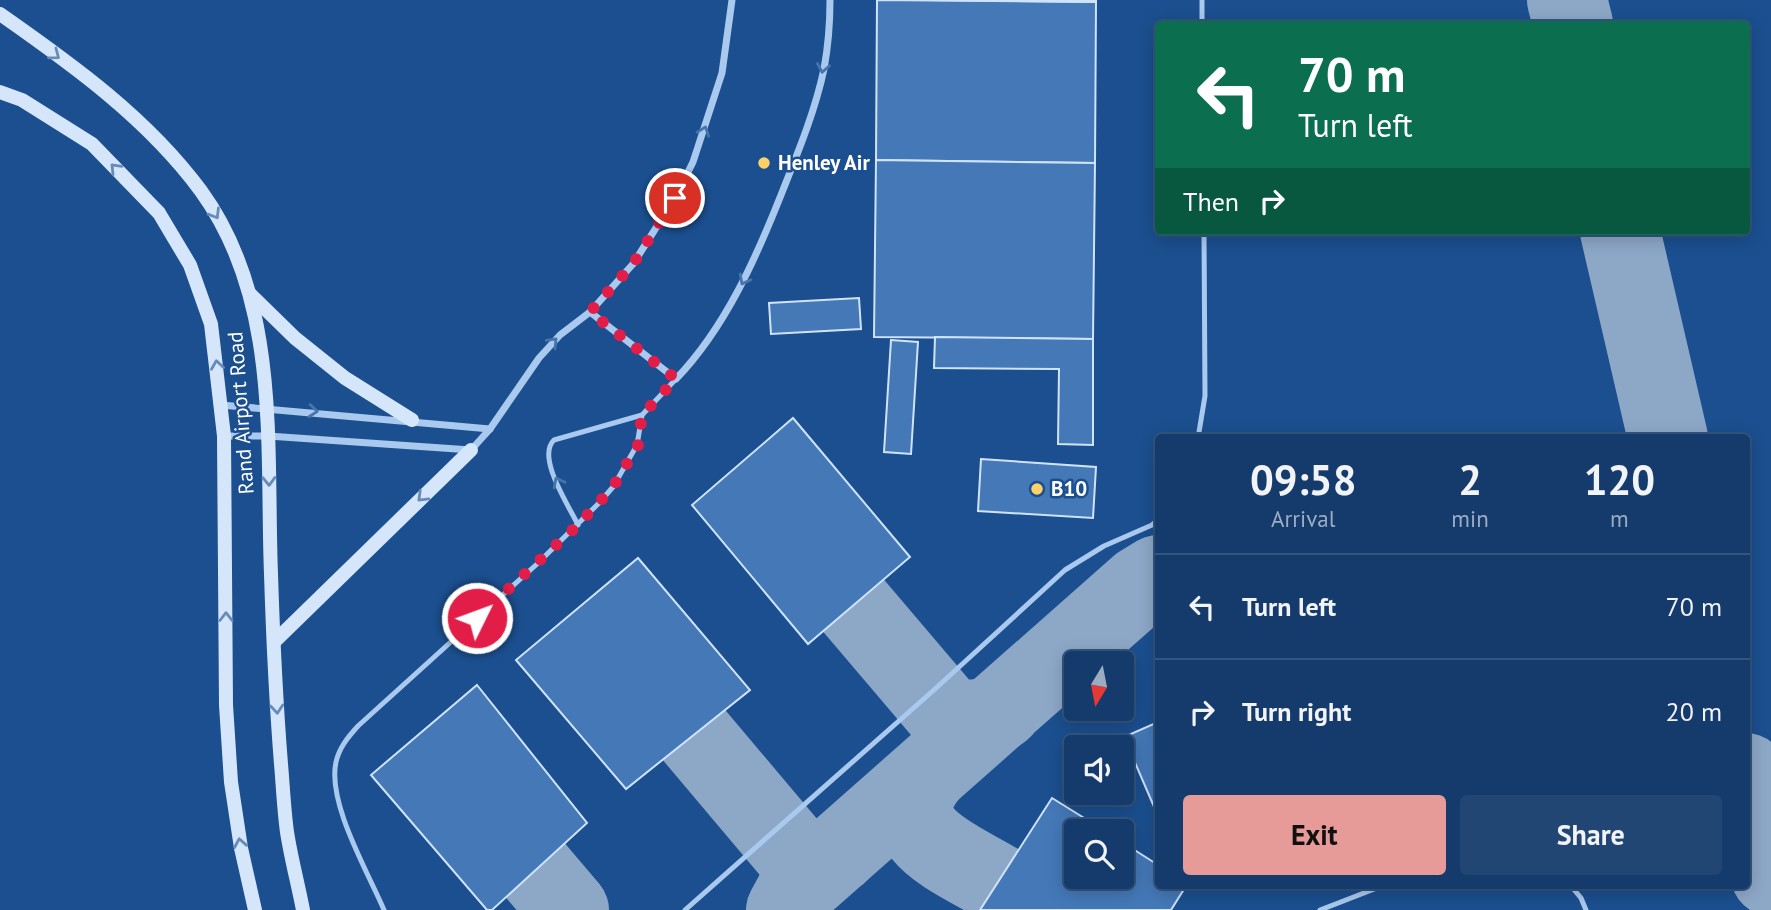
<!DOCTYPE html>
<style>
body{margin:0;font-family:"PT Sans",sans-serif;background:#214673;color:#f1f3f6;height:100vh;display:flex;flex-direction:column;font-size:26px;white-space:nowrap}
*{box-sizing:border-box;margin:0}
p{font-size:23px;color:#9dadc1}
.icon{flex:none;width:38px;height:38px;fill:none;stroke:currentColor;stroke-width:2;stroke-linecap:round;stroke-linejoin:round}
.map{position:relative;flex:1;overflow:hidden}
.side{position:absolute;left:1155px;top:434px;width:595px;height:455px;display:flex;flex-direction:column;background:#143b6b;border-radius:7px;box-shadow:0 4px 18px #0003,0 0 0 2px #33557e}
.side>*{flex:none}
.hud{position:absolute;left:1155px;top:21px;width:595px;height:214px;border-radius:7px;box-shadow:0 4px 18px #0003,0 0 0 2px #33557e;background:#0b6e4f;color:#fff;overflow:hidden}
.needle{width:46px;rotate:190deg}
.tools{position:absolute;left:1064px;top:651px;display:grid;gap:14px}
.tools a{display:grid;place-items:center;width:70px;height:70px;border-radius:7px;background:#143b6b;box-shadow:0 4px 18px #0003,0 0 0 2px #33557e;font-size:35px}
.pin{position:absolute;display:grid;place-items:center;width:60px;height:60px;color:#fff;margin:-30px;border:4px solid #fff;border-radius:50%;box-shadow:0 2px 7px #0007}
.me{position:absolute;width:77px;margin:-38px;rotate:48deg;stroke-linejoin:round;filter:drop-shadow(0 0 5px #0008)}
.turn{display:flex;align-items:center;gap:24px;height:147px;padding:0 28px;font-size:32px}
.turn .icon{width:91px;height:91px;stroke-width:2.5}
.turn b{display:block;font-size:49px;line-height:60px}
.then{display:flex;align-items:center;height:66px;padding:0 28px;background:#0003;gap:14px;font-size:26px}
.eta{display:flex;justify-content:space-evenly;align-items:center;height:119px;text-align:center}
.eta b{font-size:42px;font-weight:800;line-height:49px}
.action{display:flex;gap:14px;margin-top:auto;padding:14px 28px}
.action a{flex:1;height:80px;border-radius:7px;background:#e69b98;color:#111;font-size:28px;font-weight:800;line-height:80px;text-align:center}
.action a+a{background:#214673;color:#f1f3f6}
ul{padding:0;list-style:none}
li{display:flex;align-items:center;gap:21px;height:105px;padding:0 28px;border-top:2px solid #33557e}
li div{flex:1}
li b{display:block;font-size:26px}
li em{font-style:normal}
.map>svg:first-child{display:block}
</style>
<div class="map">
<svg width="1771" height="910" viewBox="0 0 1771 910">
<rect width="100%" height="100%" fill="#1b4f8f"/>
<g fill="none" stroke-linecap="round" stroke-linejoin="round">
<g stroke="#8da7c7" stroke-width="80">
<path d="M 1567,0 L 1573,24"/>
<path d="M 1620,231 L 1668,438"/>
<path d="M 853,605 L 944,712 C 963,723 985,722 1002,709"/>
<path d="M 694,735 L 791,850 C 806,862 821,862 838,853"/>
<path d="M 1746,773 L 1771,876"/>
<path d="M 927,775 C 882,832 956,858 997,883"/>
<path d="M 535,870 L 569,910"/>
<path d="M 786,910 L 798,888 L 1140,586 L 1158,575"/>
</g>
</g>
<g fill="#4478b7" stroke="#cfe3fa" stroke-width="2">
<path d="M 877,0 L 1096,2 L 1095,163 L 876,160 Z"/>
<path d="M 926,0 L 1096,0 L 1096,2 Z"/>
<path d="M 876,160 L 1095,163 L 1093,339 L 874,337 Z"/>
<path d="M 859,298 L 861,329 L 771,334 L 769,303 Z"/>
<path d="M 935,337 L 1093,339 L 1093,445 L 1058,444 L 1059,369 L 934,368 Z"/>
<path d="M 891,340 L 918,342 L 911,454 L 884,452 Z"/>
<path d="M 793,418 L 910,557 L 808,644 L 692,505 Z"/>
<path d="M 981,459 L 1096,467 L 1093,518 L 978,511 Z"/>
<path d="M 638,558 L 750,690 L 626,789 L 516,660 Z"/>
<path d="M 477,685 L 587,823 L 492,910 L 487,910 L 371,775 Z"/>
<path d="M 1158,722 L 1158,816 L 1124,737 Z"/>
<path d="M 1052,798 L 1105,831 L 1076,831 L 1076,877 L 1122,877 L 1122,842 L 1158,865 L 1158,886 L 1186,886 L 1171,910 L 980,910 Z"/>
</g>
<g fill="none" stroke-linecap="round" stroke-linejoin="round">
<g stroke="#a9c9ee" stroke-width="5">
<path d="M 1202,0 L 1202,24"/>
<path d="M 1198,438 L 1205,396 L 1204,231"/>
<path d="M 578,525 C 569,506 536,457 554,440 L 642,415 L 676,379"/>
<path d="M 1571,886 L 1581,898 L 1586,910"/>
<path d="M 384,910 C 368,872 327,803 336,762 C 339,748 348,737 358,726 L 537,564 L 598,504 L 613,487 L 637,445 L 642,415"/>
<path d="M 685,910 L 935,689 L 1065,570 L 1104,546 L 1152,525 L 1158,520"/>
<path d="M 1320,910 L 1382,886"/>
</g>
<g stroke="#a9c9ee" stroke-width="7">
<path d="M 590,312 L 676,379 C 726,327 757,256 783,190 C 799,150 815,111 824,69 C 828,47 830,23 830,0"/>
<path d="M 221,405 L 490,429"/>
<path d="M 224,436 L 268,436 L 471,450 L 490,429 L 539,358 L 560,335 L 590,312 L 633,264 L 675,198 L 693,162 L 722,73 L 732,0"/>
</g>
<g stroke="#d6e6fa" stroke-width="14">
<path d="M 0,14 C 73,65 148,119 201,191 C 281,301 266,446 271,574 C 273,638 276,701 281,764 C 283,787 284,810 287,832 C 291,858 298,884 303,910"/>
<path d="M 0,92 L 22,100 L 92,144 L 159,213 L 190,265 L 211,324 L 224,436 L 226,705 L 231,782 L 241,848 L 255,910"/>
<path d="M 251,295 L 295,338 L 345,378 L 412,420"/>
<path d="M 274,642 L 471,450"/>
</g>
</g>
<defs><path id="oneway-chevron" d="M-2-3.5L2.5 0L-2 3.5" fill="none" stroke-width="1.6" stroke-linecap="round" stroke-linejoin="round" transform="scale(1.75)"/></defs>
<g stroke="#668bba">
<use href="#oneway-chevron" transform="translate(55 55) rotate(37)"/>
<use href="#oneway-chevron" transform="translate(115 168) rotate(-134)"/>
<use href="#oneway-chevron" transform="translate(215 214) rotate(59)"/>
<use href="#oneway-chevron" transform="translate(217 365) rotate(-98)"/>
<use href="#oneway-chevron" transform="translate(269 481) rotate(89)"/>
<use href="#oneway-chevron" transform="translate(422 497) rotate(136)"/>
<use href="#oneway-chevron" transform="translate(226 617) rotate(-90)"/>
<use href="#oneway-chevron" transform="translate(277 709) rotate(85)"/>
<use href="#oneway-chevron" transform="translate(240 843) rotate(-100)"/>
</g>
<g stroke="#4674ac">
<use href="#oneway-chevron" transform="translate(823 68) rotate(100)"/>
<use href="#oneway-chevron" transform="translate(704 131) rotate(-71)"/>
<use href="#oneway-chevron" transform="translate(744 280) rotate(118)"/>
<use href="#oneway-chevron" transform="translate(553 342) rotate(-46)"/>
<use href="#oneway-chevron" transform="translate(313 411) rotate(5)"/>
<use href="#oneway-chevron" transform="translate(558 482) rotate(-117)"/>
</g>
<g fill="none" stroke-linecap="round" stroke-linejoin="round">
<path stroke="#e11d48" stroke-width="12" stroke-dasharray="0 21.6" d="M 477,618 L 578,525 L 613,487 L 638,445 L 642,415 L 676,379 L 590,312 L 633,264 L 675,198"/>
</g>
<g fill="#ffd166" stroke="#1b4f8f" stroke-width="2.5">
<circle cx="764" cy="163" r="7"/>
<circle cx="1037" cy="489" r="7"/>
</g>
<g text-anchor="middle" stroke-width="5" stroke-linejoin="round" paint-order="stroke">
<g font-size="21" font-weight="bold" fill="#fff" stroke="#1b4f8f" text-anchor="start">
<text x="778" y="170">Henley Air</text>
<text x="1051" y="496">B10</text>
</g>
<g font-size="21" fill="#fff" stroke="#1b4f8f">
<text transform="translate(241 413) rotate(-94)" y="7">Rand Airport Road</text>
</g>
</g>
</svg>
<div class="tools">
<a><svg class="needle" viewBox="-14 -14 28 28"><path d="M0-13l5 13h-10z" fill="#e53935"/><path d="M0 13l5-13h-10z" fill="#9dadc1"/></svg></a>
<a><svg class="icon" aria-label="sound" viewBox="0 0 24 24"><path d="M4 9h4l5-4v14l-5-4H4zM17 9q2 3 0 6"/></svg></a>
<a><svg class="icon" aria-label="search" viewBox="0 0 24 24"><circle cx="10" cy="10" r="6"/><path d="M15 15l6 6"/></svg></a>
</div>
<div class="pin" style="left:675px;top:198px;background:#d93025"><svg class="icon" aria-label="arrive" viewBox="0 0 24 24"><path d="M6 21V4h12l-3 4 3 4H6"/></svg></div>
<svg class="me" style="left:477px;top:618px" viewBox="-20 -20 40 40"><circle r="17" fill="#e11d48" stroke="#fff" stroke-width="3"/><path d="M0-11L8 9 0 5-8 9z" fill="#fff"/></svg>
<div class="hud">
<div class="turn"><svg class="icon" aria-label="left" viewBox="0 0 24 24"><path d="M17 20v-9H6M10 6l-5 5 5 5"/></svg><div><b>70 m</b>Turn left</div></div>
<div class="then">Then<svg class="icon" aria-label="right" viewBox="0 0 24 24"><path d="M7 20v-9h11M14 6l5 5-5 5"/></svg></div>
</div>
<section class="side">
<div class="eta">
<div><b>09:58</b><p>Arrival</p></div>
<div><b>2</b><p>min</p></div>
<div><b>120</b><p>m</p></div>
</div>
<ul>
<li><svg class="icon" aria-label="left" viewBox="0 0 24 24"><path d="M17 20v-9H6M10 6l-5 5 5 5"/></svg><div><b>Turn left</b></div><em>70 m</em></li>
<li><svg class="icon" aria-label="right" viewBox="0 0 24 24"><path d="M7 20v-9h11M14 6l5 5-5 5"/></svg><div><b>Turn right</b></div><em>20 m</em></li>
</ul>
<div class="action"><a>Exit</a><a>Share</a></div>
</section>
</div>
